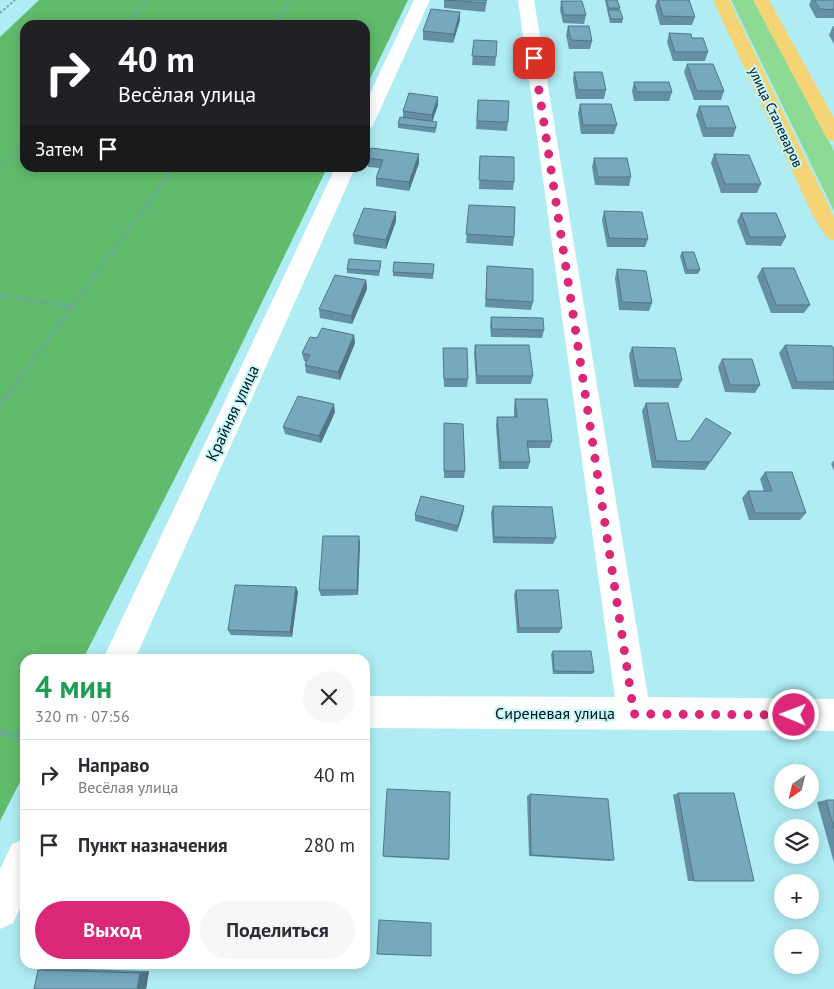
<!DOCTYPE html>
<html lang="ru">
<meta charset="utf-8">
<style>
body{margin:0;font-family:"PT Sans",sans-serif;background:#f7f7f7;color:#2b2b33;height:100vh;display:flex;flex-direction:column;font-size:19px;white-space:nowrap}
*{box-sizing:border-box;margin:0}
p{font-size:16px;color:#7c7c81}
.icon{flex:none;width:28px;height:28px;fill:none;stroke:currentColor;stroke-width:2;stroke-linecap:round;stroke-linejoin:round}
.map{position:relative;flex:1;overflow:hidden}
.drawer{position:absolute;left:20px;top:654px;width:350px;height:315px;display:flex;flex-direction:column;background:#fff;border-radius:15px;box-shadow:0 2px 12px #0003}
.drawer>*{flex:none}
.banner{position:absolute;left:20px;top:20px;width:350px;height:152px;border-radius:15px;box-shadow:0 2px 12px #0003;background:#202124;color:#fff;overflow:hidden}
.needle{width:32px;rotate:215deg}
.tools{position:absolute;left:774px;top:764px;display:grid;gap:10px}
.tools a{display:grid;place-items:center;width:45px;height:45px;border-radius:50%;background:#fff;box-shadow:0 2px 12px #0003;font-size:25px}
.pin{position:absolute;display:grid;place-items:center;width:42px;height:42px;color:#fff;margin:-21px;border-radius:10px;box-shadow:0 2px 8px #0006}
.me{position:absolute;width:55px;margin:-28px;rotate:271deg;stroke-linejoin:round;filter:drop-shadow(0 0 4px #0008)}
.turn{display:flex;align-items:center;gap:18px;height:105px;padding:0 15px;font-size:22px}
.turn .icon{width:65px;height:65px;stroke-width:2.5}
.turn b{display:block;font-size:35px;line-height:42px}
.then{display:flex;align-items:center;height:48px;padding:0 15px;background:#0003;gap:10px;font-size:19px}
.round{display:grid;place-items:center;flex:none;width:52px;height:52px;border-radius:26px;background:#f7f7f7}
.headline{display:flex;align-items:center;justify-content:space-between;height:85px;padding:0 15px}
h1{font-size:30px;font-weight:700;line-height:38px;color:#1e9e55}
.cta{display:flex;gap:10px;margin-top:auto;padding:10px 15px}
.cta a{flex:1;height:58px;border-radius:30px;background:#db2777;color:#fff;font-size:20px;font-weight:700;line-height:58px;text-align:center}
.cta a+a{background:#f7f7f7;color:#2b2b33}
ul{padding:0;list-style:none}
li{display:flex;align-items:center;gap:15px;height:70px;padding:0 15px;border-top:1px solid #e1e1e2}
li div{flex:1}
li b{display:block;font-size:19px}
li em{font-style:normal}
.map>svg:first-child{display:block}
</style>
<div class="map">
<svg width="834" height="989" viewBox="0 0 834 989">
<rect width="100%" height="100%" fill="#afecf4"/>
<path fill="#8cda94" d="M 731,0 L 755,0 L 834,151 L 834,211 Z"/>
<path fill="#61bb6c" d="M 39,0 L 408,0 L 365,89 L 365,25 L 25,25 L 25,168 L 327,168 L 214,401 L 83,659 L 25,659 L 25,772 L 0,821 L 0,37 Z"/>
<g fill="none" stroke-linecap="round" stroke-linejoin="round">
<g stroke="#72a1a7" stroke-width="2" stroke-dasharray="2.5 2" stroke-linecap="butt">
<path d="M 0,13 L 15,0"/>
<path d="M 126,25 L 147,0"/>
<path d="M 273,25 L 291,0"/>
<path d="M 0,167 L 25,141"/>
</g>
<g stroke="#72a1a7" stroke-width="2.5" stroke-dasharray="3 2" stroke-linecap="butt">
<path d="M 0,296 L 71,306"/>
<path d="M 17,382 L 174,168"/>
</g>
<path stroke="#72a1a7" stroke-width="3" stroke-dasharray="4 2.5" stroke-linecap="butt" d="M 0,406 L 18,381"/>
<path stroke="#72a1a7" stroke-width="4" stroke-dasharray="5 3" stroke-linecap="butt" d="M 0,731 L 4,735 L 25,736"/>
<g fill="#fff" fill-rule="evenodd">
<path d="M 414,0 L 430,0 L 374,123 L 372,127 L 365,129 L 365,104 Z"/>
<path d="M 518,0 L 534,0 L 648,697 L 834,699 L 834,731 L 365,728 L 365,696 L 615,697 Z"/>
<path d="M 335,168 L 355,168 L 135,659 L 103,659 Z"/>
<path d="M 25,839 L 25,898 L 13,923 L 0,929 L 0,869 L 12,844 Z"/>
</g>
<g fill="#f4d474" fill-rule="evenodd">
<path d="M 713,0 L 729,0 L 834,217 L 834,240 L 827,238 L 812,214 Z"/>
<path d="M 753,0 L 769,0 L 834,118 L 834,141 L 827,139 L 825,135 Z"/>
</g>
</g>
<g fill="#6590a3">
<path d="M 444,0 L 487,0 L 485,12 L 444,8 Z"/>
<path d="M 605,0 L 617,0 L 620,8 L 619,10 L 623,19 L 622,23 L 610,23 Z"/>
<path d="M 657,0 L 690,0 L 690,3 L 695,17 L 692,25 L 660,25 L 655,6 Z"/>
<path d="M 811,0 L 834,0 L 834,18 L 816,18 L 809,5 Z"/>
<path d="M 561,1 L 586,15 L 584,24 L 563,23 L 560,10 Z"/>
<path d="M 460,20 L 453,43 L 423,40 L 423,31 Z"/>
<path d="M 568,26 L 592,41 L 590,49 L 569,49 L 566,35 Z"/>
<path d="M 833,26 L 834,26 L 834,44 L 829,35 Z"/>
<path d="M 669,33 L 692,38 L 708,52 L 705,61 L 673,61 L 667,42 Z"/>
<path d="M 474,40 L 496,57 L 495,66 L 472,65 Z"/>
<path d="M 687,64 L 724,91 L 721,100 L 694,100 L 684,72 Z"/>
<path d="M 574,72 L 606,90 L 604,99 L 576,99 L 573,80 Z"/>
<path d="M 634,82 L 672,92 L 669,101 L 634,101 L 632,91 Z"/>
<path d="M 478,100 L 508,122 L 507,131 L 476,129 Z"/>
<path d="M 580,104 L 617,125 L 614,134 L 581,134 L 578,113 Z"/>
<path d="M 438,105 L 432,121 L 437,126 L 435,133 L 398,128 L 398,124 L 403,118 L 403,111 Z"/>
<path d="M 699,106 L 736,128 L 733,137 L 703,137 L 696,115 Z"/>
<path d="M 419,154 L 419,163 L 409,191 L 376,186 L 376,178 L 379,168 L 368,167 L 367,158 Z"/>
<path d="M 714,154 L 761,184 L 757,193 L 721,193 L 711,163 Z"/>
<path d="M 480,156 L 514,182 L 513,190 L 479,189 Z"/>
<path d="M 594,158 L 631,177 L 629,186 L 595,185 L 592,167 Z"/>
<path d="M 469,205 L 514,237 L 513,246 L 466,243 Z"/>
<path d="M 604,211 L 648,239 L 645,247 L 607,247 L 602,220 Z"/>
<path d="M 741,213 L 786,237 L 781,246 L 746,245 L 737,221 Z"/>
<path d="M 396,221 L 386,249 L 354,244 L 353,235 Z"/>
<path d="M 682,252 L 700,270 L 698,274 L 685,274 L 680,256 Z"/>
<path d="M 434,264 L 433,279 L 393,276 L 393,272 Z"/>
<path d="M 381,265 L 379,276 L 347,273 L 347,269 Z"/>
<path d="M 487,266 L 533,302 L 531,310 L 485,307 Z"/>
<path d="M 762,268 L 810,305 L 804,313 L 771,313 L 757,277 Z"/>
<path d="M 617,269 L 652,303 L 649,311 L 619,310 L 615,278 Z"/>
<path d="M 366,280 L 367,289 L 352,324 L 320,318 L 319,309 Z"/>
<path d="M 491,317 L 544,330 L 542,338 L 491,337 L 490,326 Z"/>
<path d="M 354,335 L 355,343 L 340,380 L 306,373 L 305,365 L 306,362 L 304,361 L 302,353 L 317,338 Z"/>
<path d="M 475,345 L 533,376 L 531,384 L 476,384 L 474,353 Z"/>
<path d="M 785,345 L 834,350 L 834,390 L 792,389 L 779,353 Z"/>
<path d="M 632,347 L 682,380 L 678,388 L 634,387 L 629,355 Z"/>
<path d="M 443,348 L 468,379 L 467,387 L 444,387 Z"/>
<path d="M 722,359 L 760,385 L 755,393 L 725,392 L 718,367 Z"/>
<path d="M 515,399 L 552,441 L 550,448 L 528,448 L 530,462 L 528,469 L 499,469 L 496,425 L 497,417 L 514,417 L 514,407 Z"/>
<path d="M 646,403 L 677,441 L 690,441 L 731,433 L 705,470 L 652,468 L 642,411 Z"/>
<path d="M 335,412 L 321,443 L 285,434 L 283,427 Z"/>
<path d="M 444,423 L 465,471 L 464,478 L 444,478 Z"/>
<path d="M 834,460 L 834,471 L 831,464 Z"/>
<path d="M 765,472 L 806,513 L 800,520 L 749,520 L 742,498 L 748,491 L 764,491 L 760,479 Z"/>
<path d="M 464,506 L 463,513 L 457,532 L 415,521 L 415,515 Z"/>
<path d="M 493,506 L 556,538 L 553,544 L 493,543 L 491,513 Z"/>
<path d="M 360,542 L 358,595 L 321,596 L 319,590 Z"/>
<path d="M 296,587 L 298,592 L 292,637 L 231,635 L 228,630 Z"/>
<path d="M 516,590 L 562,628 L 559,633 L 517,633 L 514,595 Z"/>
<path d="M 553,651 L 594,672 L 592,674 L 553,674 L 551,654 Z"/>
<path d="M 678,793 L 754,881 L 688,881 L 673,795 Z"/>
<path d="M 530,794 L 614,860 L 609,861 L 529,856 L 527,796 Z"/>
<path d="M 826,800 L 834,800 L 834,863 L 817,802 Z"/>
<path d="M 383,856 L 449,859 L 449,860 L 384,857 Z"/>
<path d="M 51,968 L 149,971 L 146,989 L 34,989 L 38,970 Z"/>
</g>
<g fill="#537685">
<path d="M 460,12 L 460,20 L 453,43 L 454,34 Z"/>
<path d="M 438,97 L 438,105 L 432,123 L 432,115 Z"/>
<path d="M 419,154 L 419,163 L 409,191 L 409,182 Z"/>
<path d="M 396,212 L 396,221 L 386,249 L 386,240 Z"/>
<path d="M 366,280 L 367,289 L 352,324 L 351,316 Z"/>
<path d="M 354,335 L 355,343 L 340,380 L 338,372 Z"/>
<path d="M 334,404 L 335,412 L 321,443 L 319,436 Z"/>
<path d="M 464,506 L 463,513 L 457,532 L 458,526 Z"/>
<path d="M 359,536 L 360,542 L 358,595 L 357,590 Z"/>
<path d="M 296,587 L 298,592 L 292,637 L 290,632 Z"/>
<path d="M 149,971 L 146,989 L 137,989 L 140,973 Z"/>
</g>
<g fill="#76a8be" stroke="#537685">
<path d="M 445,0 L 486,0 L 485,3 Z"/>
<path d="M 606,0 L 617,0 L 620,8 L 609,8 Z"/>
<path d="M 658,0 L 689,0 L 695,17 L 663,16 Z"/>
<path d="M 814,0 L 834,0 L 834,10 L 820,9 Z"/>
<path d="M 561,1 L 582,1 L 586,15 L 564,15 Z"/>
<path d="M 431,9 L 460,12 L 454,34 L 423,31 Z"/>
<path d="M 608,10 L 620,10 L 623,19 L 611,19 Z"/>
<path d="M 568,26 L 589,26 L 592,41 L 571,40 Z"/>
<path d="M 669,33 L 691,34 L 692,38 L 703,38 L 708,52 L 675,52 Z"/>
<path d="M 474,40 L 497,41 L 496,57 L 472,56 Z"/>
<path d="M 687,64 L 713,64 L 724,91 L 697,91 Z"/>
<path d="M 574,72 L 602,72 L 606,90 L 578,90 Z"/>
<path d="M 634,82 L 669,82 L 672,92 L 637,92 Z"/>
<path d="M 409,93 L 438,97 L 432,115 L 403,111 Z"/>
<path d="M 478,100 L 509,101 L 508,122 L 477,121 Z"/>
<path d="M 580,104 L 611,104 L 617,125 L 583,125 Z"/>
<path d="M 699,106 L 728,106 L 736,128 L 706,128 Z"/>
<path d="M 400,117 L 437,122 L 435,128 L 398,124 Z"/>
<path d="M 371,148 L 419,154 L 409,182 L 376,178 L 383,160 L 367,158 Z"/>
<path d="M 714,154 L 749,155 L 761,184 L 725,184 Z"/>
<path d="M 480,156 L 514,157 L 514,182 L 479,180 Z"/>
<path d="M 594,158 L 627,158 L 631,177 L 598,177 Z"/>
<path d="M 469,205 L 515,207 L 514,237 L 466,234 Z"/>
<path d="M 364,208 L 396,212 L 386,240 L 353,235 Z"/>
<path d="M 604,211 L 642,212 L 648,239 L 609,238 Z"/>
<path d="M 741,213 L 776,213 L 786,237 L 750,237 Z"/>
<path d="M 682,252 L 694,252 L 700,270 L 687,270 Z"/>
<path d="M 349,259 L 381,261 L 379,271 L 347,269 Z"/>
<path d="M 394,262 L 434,264 L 433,274 L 393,272 Z"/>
<path d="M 487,266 L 533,269 L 533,302 L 486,299 Z"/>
<path d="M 762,268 L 794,268 L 810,305 L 776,305 Z"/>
<path d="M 617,269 L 646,271 L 652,303 L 622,302 Z"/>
<path d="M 335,275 L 366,280 L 351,316 L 319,309 Z"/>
<path d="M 491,317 L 543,318 L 544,330 L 492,329 Z"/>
<path d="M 322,328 L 354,335 L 338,372 L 305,365 L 310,355 L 302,353 L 310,337 L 317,338 Z"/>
<path d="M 475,345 L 529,345 L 533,376 L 477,376 Z"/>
<path d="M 785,345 L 832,346 L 834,350 L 834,382 L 797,382 Z"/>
<path d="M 632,347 L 675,348 L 682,380 L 638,380 Z"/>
<path d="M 443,348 L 467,348 L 468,379 L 444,379 Z"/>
<path d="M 722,359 L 752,359 L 760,385 L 730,385 Z"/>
<path d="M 298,396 L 334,404 L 319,436 L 283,427 Z"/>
<path d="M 515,399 L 547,399 L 552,441 L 527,441 L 530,462 L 501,462 L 497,417 L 517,417 Z"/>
<path d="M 646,403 L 668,403 L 677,441 L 690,441 L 706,418 L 731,433 L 710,462 L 656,461 Z"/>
<path d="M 444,423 L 463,424 L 465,471 L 444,471 Z"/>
<path d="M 765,472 L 792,472 L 806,513 L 755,513 L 748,491 L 772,491 Z"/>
<path d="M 421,496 L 464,506 L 458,526 L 415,515 Z"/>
<path d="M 493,506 L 552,507 L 556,538 L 494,537 Z"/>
<path d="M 323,536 L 359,536 L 357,590 L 319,590 Z"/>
<path d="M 235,585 L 296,587 L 290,632 L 228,630 Z"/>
<path d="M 516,590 L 558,590 L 562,628 L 519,628 Z"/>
<path d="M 553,651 L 591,651 L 594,672 L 554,671 Z"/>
<path d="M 387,789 L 450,792 L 449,859 L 383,856 Z"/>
<path d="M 678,793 L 734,793 L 754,881 L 694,881 Z"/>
<path d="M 530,794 L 608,799 L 614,860 L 531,855 Z"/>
<path d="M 826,800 L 834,800 L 834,829 Z"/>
<path d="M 379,920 L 431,923 L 431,956 L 377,954 Z"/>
<path d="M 38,970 L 140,973 L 137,989 L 34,989 Z"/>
</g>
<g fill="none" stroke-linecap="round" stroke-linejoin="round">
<path stroke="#db2777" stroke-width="9" stroke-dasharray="0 16.2" d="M 534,58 L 634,714 L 794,715"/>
</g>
<g text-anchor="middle" stroke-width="4" stroke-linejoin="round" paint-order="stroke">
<g font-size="14" fill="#001316" stroke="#c6f7fd">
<text transform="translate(776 117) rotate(65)" y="5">улица Сталеваров</text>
</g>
<g font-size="16" fill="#001316" stroke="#c6f7fd">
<text transform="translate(232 413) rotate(-65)" y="6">Крайняя улица</text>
<text x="555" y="719">Сиреневая улица</text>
</g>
</g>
</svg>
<div class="tools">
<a><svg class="needle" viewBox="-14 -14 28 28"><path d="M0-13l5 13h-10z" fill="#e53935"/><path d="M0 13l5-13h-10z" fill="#7c7c81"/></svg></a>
<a><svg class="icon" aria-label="layers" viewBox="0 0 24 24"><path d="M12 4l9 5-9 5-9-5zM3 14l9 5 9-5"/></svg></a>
<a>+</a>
<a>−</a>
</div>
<div class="pin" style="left:534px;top:58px;background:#d93025"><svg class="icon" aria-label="arrive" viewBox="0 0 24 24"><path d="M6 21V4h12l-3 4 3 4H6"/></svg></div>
<svg class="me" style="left:794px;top:715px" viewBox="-20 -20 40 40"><circle r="17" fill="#db2777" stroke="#fff" stroke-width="3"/><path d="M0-11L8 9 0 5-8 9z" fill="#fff"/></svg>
<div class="banner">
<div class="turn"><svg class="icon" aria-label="right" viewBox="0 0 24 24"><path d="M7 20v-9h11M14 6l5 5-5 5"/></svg><div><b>40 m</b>Весёлая улица</div></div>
<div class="then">Затем<svg class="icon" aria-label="arrive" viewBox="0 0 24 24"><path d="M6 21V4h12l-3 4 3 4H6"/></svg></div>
</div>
<section class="drawer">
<div class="headline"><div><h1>4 мин</h1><p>320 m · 07:56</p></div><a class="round"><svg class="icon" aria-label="close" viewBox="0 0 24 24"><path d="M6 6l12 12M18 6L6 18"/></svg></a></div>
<ul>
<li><svg class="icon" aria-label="right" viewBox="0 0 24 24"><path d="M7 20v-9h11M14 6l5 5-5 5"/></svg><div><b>Направо</b><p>Весёлая улица</p></div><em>40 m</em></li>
<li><svg class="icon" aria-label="arrive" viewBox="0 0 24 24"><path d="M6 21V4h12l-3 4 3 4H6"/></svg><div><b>Пункт назначения</b></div><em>280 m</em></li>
</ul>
<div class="cta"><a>Выход</a><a>Поделиться</a></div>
</section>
</div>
